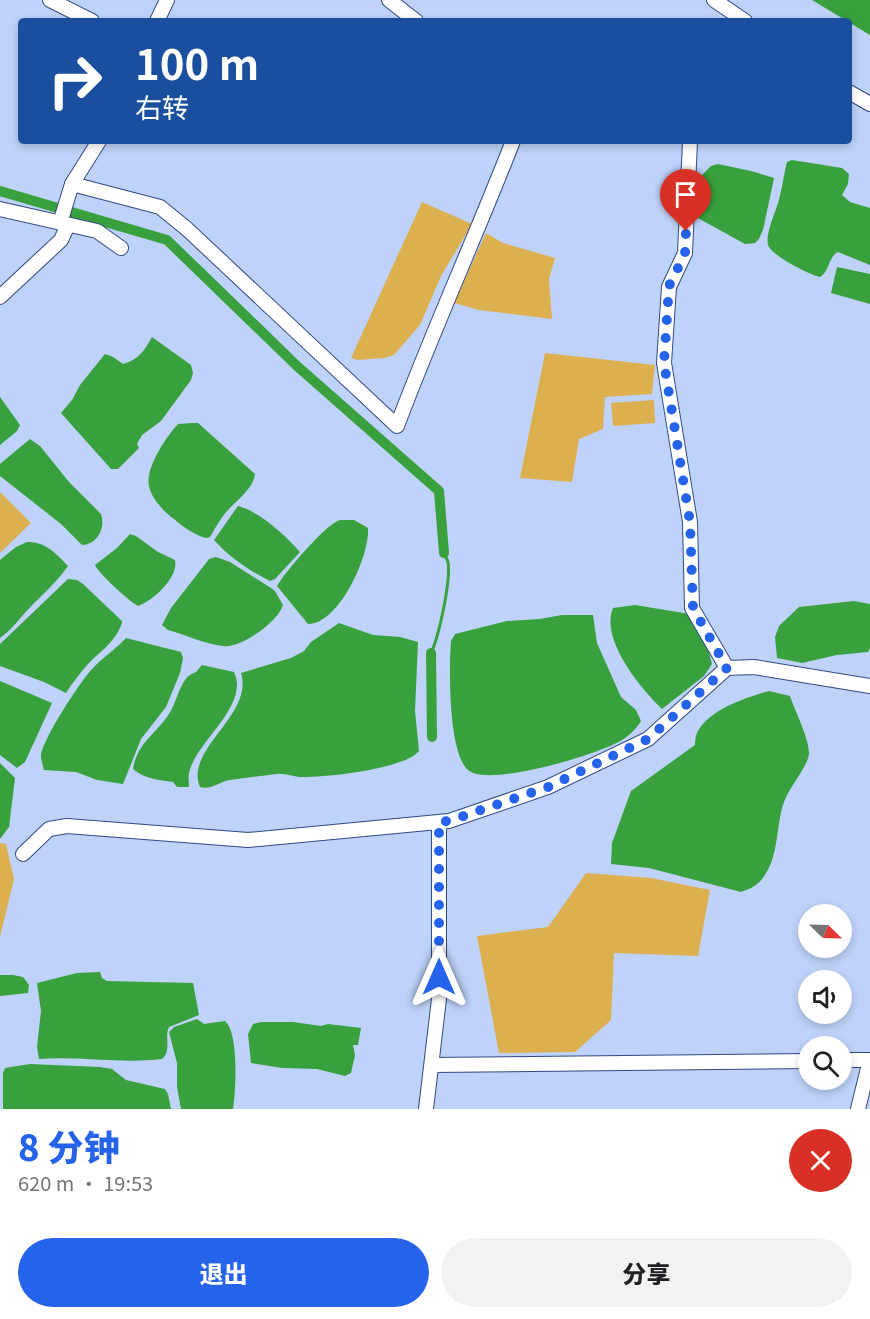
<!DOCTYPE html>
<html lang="zh">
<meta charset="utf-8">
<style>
body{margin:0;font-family:Georgia,"Noto Sans SC",serif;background:#f2f2f2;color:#202124;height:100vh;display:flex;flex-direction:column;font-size:22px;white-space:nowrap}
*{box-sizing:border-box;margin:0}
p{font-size:20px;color:#757577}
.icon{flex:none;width:33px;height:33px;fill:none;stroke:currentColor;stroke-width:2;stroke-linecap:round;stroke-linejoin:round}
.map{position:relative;height:1109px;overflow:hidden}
.drawer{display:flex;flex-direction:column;background:#fff;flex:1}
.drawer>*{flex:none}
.hud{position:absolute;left:18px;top:18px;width:834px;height:126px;border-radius:6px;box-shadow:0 3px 9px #0003;background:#1a4fa0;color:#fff;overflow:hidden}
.needle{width:39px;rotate:113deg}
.controls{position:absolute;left:798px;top:904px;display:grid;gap:12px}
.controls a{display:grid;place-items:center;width:54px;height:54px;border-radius:50%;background:#fff;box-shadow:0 3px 9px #0003;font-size:30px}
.pin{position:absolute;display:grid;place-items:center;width:51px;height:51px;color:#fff;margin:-62px -26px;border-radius:50% 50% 50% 0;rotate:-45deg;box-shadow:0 0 6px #0007}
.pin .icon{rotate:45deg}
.me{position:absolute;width:66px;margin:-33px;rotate:0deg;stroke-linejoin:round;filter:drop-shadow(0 0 4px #0008)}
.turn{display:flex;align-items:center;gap:21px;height:126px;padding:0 18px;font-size:27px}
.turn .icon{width:78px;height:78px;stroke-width:2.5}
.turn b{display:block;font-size:42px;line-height:51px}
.round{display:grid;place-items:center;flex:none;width:63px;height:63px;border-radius:32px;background:#f2f2f2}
.overview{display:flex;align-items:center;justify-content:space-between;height:102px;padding:0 18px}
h1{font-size:36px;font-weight:800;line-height:45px;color:#2563eb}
.primary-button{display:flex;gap:12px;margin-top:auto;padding:12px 18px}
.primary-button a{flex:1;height:69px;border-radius:36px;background:#2563eb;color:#fff;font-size:24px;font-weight:800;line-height:69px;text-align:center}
.primary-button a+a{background:#f2f2f2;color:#202124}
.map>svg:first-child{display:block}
</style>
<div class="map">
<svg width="870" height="1109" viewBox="0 0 870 1109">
<rect width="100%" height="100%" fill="#bed2fa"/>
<g fill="#ddb04f">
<path d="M 422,202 L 472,224 L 441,276 L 420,325 L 394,355 L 384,358 L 358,360 L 351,358 Z"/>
<path d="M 486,233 L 503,243 L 555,258 L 549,279 L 552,319 L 479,310 L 454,303 Z"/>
<path d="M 545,353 L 655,365 L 652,394 L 605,397 L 603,429 L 579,439 L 572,482 L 520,478 Z"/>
<path d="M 654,400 L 655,423 L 613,426 L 611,403 Z"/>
<path d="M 0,492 L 31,523 L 0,553 Z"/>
<path d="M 0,843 L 6,844 L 14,879 L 0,937 Z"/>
<path d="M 586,873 L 651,878 L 710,890 L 698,956 L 614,953 L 611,1020 L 575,1052 L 499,1053 L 477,936 L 548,927 Z"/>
</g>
<g fill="#38a03c">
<path d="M 812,0 L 870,0 L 870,35 Z"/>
<path d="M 792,160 L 842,168 L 849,174 L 848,184 L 842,195 L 850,202 L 870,208 L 870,265 L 838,252 C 828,257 830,271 820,277 C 808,274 772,256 768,245 C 765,232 778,208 780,195 C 783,184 784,173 787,162 Z"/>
<path d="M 718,164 L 751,171 L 774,178 L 763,230 L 759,239 L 755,243 L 745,244 L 696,217 L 701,176 L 711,166 Z"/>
<path d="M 837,267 L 870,274 L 870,304 L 831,293 Z"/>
<path d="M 152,337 L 191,365 L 193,373 L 191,380 L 161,421 L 142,435 L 137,444 L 139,448 L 118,469 L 111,469 L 61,413 L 72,400 L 80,385 L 105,354 L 113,357 L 123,364 C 138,360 145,350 152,337 Z"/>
<path d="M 0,397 L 20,425 L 17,431 L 0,445 Z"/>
<path d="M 192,423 L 198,423 L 255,474 C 253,491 232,503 223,516 C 218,523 214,530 210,537 L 206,538 C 195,535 183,527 174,519 C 164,512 151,498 149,486 C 145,468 166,437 178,424 Z"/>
<path d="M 30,439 L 40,446 L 69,482 L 101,514 C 106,528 97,545 82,545 L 61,524 L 0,476 L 0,464 Z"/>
<path d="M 238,506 C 259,511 286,536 300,552 L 275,579 L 270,581 C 250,571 229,557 214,540 Z"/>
<path d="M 340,520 L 354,520 L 368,528 C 370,555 339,624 308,624 L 277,586 C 284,573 327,523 340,520 Z"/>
<path d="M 130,534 L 136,536 L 158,552 L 175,560 C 179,577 153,601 138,606 C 129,601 99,574 95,565 L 117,548 Z"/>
<path d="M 27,542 C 44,541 56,553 68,566 C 55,585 38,598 23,615 C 15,624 10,631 0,638 L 0,560 L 16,547 Z"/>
<path d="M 216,557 L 230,562 L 271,588 L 275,591 L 283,605 C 278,622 240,649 223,646 C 205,644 186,635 168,630 L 162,625 L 171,608 L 206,563 L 209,559 Z"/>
<path d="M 68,579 L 77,580 L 83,584 L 122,621 L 122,623 C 115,642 102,650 89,663 C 80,673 73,682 66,693 L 44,682 L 0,666 L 0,644 Z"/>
<path d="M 854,601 L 870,604 L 870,648 L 868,652 L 837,655 L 802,663 L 777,658 L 775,637 L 779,626 L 799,607 Z"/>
<path d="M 635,605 L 690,614 L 702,626 L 712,664 L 704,676 L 662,709 C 640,688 600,639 613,608 Z"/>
<path d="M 562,615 L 593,615 L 597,643 L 621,697 L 636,710 L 641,721 C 637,728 629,736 622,740 C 600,754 488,788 468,770 C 448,752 449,668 451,641 L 455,634 L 507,621 L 540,619 Z"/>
<path d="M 339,623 L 373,635 L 400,637 L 418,642 L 415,711 L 419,751 C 405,769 323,778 299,777 C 291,776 284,773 276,774 C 261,776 245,778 230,780 C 218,782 212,790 200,787 C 184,749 254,715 241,673 L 291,658 L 304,651 L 311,642 Z"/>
<path d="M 126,638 L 181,652 L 183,658 L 180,673 L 166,707 L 141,739 L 123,784 L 97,780 L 76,772 L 44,770 C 43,766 41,760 41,756 C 42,740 80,682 92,669 C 102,658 116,649 126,638 Z"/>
<path d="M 202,665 L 234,672 C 250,706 196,741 189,773 C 188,777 189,783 189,787 L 177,787 L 173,782 C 160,780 144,779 133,769 C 137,743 156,734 169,714 C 176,703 178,690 185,680 C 189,675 191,674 196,672 Z"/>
<path d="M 0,681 L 52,703 L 25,762 L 17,768 L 0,755 Z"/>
<path d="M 769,691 L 790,696 C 795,711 809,738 809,753 C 809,765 789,787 784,802 C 776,824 779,853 766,873 C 760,884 753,888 741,892 L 649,868 L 611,864 L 612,843 L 631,791 L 695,745 C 695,740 696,734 698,731 C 710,709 747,697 769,691 Z"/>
<path d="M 0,763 L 15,778 L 9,827 L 0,839 Z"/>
<path d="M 100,972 L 102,978 L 107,981 L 193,983 L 199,1015 L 169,1027 C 164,1037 172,1050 162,1059 C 121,1064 80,1056 39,1059 L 37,1047 L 41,1011 L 37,983 L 77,973 Z"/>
<path d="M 0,975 L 13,975 L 23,977 L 29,985 L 28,993 L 0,996 Z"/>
<path d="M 197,1019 L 204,1024 L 225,1021 C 239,1032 236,1093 233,1109 L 181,1109 L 177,1087 L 177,1063 L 169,1032 L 174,1027 Z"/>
<path d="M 261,1022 L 293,1022 L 321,1026 L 328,1024 L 361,1028 L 358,1045 L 353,1045 L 355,1055 L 351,1073 L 345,1076 L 317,1069 L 282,1068 L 251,1063 L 248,1034 L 253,1024 Z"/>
<path d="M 30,1064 L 100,1067 L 112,1069 L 126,1080 L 165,1089 L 168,1094 L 171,1109 L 3,1109 L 3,1073 L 5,1068 Z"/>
</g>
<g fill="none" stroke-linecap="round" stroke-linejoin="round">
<path stroke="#38a03c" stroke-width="3" d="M 431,653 C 439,636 451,581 448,562 C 447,559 445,556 444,553"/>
<g stroke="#38a03c" stroke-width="10">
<path d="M 0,191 L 167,240 L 297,366 L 439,491 L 444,553"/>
<path d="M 431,653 L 432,737"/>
</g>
<g stroke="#304a83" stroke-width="16">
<g id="minor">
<path d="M 50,0 L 92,21"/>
<path d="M 389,0 L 416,21"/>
<path d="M 714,0 L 745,21"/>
<path d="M 157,21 L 167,0"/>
<path d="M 849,92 L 870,104"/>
<path d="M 690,141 L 685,253 L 669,287 L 664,363 L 690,522 L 692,608 L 727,668"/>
<path d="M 72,184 L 160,207 L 187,229 L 397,426 C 433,330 476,236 513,141"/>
<path d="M 0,209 L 97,231 L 121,248"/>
<path d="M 60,223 L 72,184 L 99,141"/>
<path d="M 0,297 L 61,240 L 68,225"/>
<path d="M 23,854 L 49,829 L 67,826 L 248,840 L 449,821 L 548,787 L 648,739 L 727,668 L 754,667 L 870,686"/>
<path d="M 842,1060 L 870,1060"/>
<path d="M 432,1065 L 808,1061"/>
<path d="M 426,1109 L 439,999 L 439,822"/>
<path d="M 858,1109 L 870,1060"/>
</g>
</g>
<use href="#minor" stroke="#fff" stroke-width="14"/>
</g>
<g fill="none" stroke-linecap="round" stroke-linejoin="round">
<path stroke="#2563eb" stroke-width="10" stroke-dasharray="0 18" d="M 439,977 L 439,822 L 449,821 L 548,787 L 648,739 L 727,668 L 693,608 L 690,522 L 664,363 L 669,286 L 685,254 L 686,231"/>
</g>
</svg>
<div class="controls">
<a><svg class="needle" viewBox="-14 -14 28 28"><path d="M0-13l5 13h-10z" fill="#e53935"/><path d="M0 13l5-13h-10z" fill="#757577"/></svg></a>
<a><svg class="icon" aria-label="sound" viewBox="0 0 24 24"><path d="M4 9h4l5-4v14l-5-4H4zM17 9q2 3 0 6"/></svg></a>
<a><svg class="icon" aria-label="search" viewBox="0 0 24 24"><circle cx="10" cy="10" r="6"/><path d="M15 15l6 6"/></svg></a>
</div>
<div class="pin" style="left:686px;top:231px;background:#d93025"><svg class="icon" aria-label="arrive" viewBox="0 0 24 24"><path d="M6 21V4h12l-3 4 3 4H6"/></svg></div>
<svg class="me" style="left:439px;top:977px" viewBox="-20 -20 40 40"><path d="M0-17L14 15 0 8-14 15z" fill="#2563eb" stroke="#fff" stroke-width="4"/></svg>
<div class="hud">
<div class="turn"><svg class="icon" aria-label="right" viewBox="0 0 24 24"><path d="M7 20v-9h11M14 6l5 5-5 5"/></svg><div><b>100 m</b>右转</div></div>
</div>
</div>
<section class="drawer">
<div class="overview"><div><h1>8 分钟</h1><p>620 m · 19:53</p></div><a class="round" style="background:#d93025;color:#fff"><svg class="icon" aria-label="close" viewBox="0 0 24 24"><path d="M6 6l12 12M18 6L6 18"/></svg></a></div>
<div class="primary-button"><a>退出</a><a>分享</a></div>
</section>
